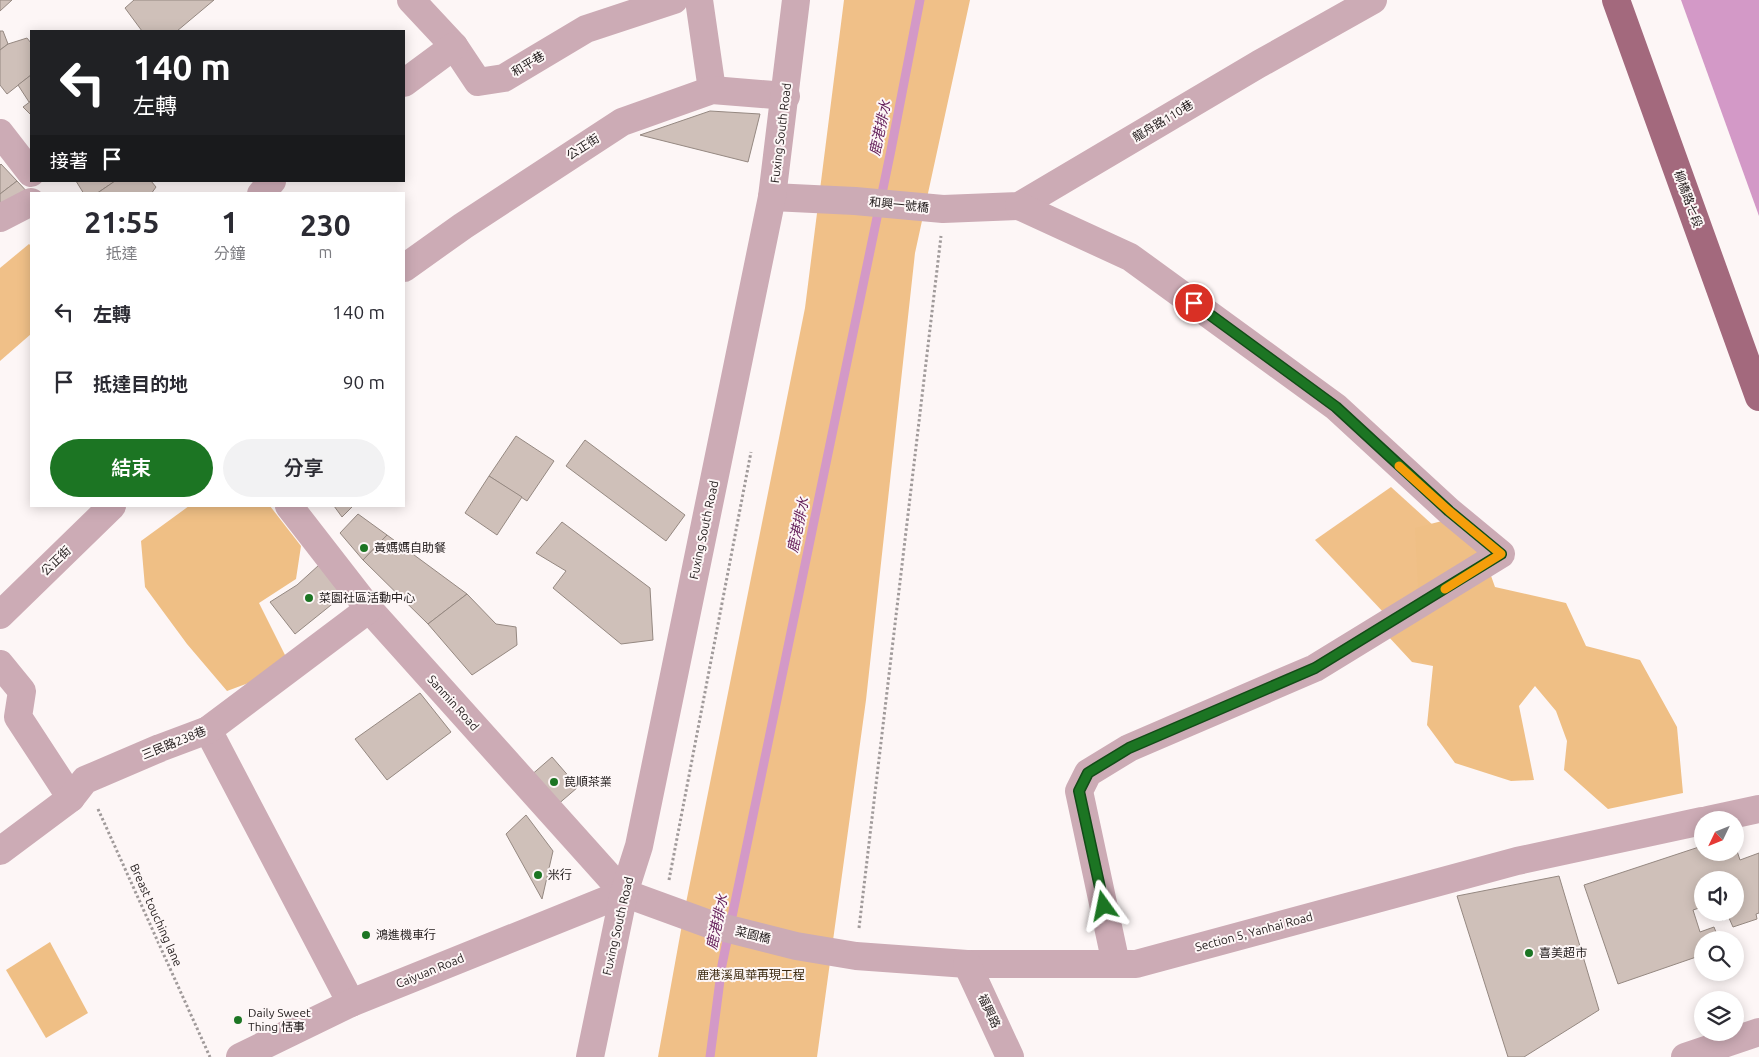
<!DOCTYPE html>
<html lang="zh-TW">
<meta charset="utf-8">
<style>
body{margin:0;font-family:Ubuntu,"Noto Sans TC",sans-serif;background:#f2f2f3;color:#2b2b33;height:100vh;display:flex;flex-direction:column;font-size:19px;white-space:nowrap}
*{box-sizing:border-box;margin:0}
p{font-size:16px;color:#7c7c81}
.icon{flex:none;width:28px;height:28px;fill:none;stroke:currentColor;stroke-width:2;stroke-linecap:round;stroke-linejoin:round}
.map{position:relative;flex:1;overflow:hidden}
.drawer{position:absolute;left:30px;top:192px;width:375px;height:315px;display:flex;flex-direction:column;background:#fff;border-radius:0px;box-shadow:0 2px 12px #0003}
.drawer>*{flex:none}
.banner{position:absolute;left:30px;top:30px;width:375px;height:152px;border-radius:0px;box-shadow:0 2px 12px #0003;background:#202124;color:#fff;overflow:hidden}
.needle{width:32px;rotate:227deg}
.tools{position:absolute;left:1694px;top:811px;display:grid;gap:10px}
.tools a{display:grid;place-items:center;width:50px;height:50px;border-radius:50%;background:#fff;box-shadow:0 2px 12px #0003;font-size:25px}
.pin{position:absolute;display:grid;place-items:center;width:42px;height:42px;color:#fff;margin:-21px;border:2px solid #fff;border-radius:50%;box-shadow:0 1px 5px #0007}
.me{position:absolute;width:55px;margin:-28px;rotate:348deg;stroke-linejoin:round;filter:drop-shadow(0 0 4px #0008)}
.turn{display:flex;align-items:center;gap:18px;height:105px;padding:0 20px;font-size:22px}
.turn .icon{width:65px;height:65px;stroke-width:2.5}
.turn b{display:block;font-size:35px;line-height:42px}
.then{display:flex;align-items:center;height:48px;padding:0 20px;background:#0003;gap:10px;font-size:19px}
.eta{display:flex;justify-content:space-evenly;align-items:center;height:85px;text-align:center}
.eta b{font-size:30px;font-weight:600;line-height:35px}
.cta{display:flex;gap:10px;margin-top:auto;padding:10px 20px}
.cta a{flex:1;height:58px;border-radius:30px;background:#1c7523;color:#fff;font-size:20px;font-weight:600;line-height:58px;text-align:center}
.cta a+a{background:#f2f2f3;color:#2b2b33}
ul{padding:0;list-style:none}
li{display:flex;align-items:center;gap:15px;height:70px;padding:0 20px}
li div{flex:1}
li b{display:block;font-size:19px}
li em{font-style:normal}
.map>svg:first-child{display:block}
</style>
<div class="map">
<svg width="1759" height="1057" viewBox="0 0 1759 1057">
<rect width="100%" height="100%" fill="#fdf6f6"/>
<g fill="#f0c088">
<path d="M 844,0 L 970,0 L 915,253 L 866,700 L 817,1057 L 658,1057 L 685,908 L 805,308 Z"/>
<path d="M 29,244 L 31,246 L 31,334 L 0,361 L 0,268 Z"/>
<path d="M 1391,487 L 1467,556 L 1385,614 L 1315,540 Z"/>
</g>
<g fill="#efbf85">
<path d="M 189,506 L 270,506 L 301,546 L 296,579 L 259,603 L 291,667 L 227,691 L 187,644 L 145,587 L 141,541 Z"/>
<path d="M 1469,514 L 1495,587 L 1566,603 L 1586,646 L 1640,660 L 1677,727 L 1683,793 L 1608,809 L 1564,770 L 1567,741 L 1556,711 L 1535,686 L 1519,706 L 1534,780 L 1511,781 L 1455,763 L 1427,725 L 1433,666 L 1412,662 L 1375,622 L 1418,589 L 1415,528 Z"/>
<path d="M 50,942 L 88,1013 L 46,1038 L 6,970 Z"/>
</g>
<path fill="#d399c7" d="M 1681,0 L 1759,0 L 1759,216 Z"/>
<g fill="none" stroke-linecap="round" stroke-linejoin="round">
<path stroke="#d399c7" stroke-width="9" d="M 710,1057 L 722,965 L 891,150 L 920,0"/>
</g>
<g fill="#cfc0b9" stroke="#958881">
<path d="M 0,0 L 12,0 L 0,11 Z"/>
<path d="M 134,0 L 214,0 L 177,31 L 142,31 L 125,8 Z"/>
<path d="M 0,31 L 3,31 L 8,44 L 0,50 Z"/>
<path d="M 27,38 L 31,43 L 31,75 L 7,94 L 0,85 L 0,50 L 8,44 Z"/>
<path d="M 31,75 L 31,101 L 29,102 L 18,85 Z"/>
<path d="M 31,101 L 31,115 L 23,107 Z"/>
<path d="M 710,111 L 760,114 L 748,162 L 640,135 Z"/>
<path d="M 1,164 L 17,181 L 0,194 L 0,165 Z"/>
<path d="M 17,181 L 31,196 L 0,217 L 0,194 Z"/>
<path d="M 76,181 L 115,181 L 96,194 L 84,194 Z"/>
<path d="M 115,181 L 151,181 L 156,187 L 151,194 L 96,194 Z"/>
<path d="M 516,436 L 554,461 L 527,501 L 489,476 Z"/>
<path d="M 585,440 L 685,515 L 666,541 L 566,466 Z"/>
<path d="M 489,476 L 522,497 L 497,535 L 465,513 Z"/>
<path d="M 334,506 L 353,506 L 342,517 Z"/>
<path d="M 358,514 L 387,535 L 363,560 L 340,533 Z"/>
<path d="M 562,522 L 650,588 L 653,640 L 621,644 L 553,588 L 566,571 L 536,553 Z"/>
<path d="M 387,535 L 467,594 L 428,624 L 363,560 Z"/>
<path d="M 319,565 L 346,593 L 295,634 L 270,602 L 297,585 Z"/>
<path d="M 467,594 L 496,624 L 516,627 L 517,645 L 472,675 L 428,624 Z"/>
<path d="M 420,693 L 451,732 L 387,780 L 355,739 Z"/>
<path d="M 552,757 L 578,787 L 556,806 L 529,777 Z"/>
<path d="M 526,815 L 553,851 L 542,899 L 506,834 Z"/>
<path d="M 1735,845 L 1740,860 L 1759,853 L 1759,913 L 1756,914 L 1757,919 L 1733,927 L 1729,918 L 1722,920 L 1720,912 L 1735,912 L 1735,880 L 1702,880 L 1702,907 L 1693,910 L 1700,932 L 1714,927 L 1719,940 L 1702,940 L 1702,955 L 1618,984 L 1584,885 L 1702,846 L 1702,852 L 1735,852 Z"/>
<path d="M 1559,876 L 1599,1010 L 1524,1057 L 1508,1057 L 1457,896 Z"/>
</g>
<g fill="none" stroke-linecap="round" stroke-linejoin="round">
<g stroke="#a09a9a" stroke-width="3" stroke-dasharray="2.5 2.5" stroke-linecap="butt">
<path d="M 98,809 L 210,1057"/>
<path d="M 669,880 L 751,452"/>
<path d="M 859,928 L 941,236"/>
</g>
<g stroke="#ccabb5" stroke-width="28">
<path d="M 411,0 L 454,46 L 478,82 L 504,78 L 586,29 L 674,0"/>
<path d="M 699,0 L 712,90"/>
<path d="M 404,83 L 454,46"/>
<path d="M 0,133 L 31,173"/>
<path d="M 261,194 L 272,181"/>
<path d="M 772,197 L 855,201 L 943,209 L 1019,206 L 1259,64 L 1373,0"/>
<path d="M 1019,206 L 1130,257 L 1336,407 L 1449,511 L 1501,554 L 1315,668 L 1129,748 L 1088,773 L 1079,791 L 1116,964"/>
<path d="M 0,218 L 31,202"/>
<path d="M 404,268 L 463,226 L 622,122 L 712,90 L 786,96"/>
<path d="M 289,506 L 369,609 L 624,893 L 709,924 L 796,946 L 856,956 L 967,964 L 1136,964 L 1517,861 L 1702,821"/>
<path d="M 0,615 L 112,506"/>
<path d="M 0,664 L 22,691 L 18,717 L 71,798"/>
<path d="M 208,730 L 351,1003"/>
<path d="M 1708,820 L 1759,809"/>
<path d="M 0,851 L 71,798 L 85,780 L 160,748 L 208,730 L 369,609"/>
<path d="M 967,964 L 1010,1057"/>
<path d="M 240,1057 L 351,1003 L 624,893"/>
<path d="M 590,1057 L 624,893 L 639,846 L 772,197 L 796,0"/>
<path d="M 1685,1057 L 1759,1032"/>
</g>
<path stroke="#a3697d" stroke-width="28" d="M 1616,0 L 1759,397"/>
</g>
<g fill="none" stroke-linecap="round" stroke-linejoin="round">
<g stroke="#124c17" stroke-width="12">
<path id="route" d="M 1104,906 L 1079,791 L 1088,773 L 1129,748 L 1315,668 L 1501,554 L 1449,511 L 1336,407 L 1194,303"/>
</g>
<use href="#route" stroke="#1c7523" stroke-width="9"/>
<path stroke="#f59e0b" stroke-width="9" d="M 1399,466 L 1449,511 L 1501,554 L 1445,589"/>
</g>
<g fill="#1c7523" stroke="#fdf6f6" stroke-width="2">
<circle cx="364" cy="548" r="5"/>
<circle cx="309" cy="598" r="5"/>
<circle cx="554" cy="782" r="5"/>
<circle cx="538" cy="875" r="5"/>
<circle cx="366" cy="935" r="5"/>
<circle cx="1529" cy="953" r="5"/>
<circle cx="238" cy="1020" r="5"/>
</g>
<g text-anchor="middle" stroke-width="4" stroke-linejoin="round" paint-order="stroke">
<g font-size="12" fill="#262020" stroke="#fdf6f6">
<text transform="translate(528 64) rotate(-31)" y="4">和平巷</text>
<text transform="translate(1163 121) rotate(-31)" y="4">龍舟路110巷</text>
<text transform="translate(781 133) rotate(-83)" y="4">Fuxing South Road</text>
<text transform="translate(583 147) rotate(-33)" y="4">公正街</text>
<text transform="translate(1688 199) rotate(70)" y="4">柳橋路七段</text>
<text transform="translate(899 205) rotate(6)" y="4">和興一號橋</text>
<text transform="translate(704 530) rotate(-78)" y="4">Fuxing South Road</text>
<text transform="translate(56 561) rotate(-44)" y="4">公正街</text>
<text transform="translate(453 703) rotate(48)" y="4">Sanmin Road</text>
<text transform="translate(174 743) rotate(-22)" y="4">三民路238巷</text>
<text transform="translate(156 915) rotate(66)" y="4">Breast touching lane</text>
<text transform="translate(618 926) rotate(-77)" y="4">Fuxing South Road</text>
<text transform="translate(1254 932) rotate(-15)" y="4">Section 5, Yanhai Road</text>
<text transform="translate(753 935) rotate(14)" y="4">菜園橋</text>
<text transform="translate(430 971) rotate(-22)" y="4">Caiyuan Road</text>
<text transform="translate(989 1011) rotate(65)" y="4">福興路</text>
</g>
<g font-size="12" fill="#262020" stroke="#fdf6f6" text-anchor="start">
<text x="374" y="552">黃媽媽自助餐</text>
<text x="319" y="602">菜園社區活動中心</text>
<text x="564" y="786">苠順茶業</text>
<text x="548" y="879">米行</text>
<text x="376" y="939">鴻進機車行</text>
<text x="1539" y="957">喜美超市</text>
<text x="248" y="1017">Daily Sweet<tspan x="248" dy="14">Thing 恬事</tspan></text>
</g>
<g font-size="12" fill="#3d2a10" stroke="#fdf6f6">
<text x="751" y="979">鹿港溪風華再現工程</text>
</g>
<g font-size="14" font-style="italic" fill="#66225c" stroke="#fdf6f6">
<text transform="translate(880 128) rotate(-78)" y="5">鹿港排水</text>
<text transform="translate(798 525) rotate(-78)" y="5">鹿港排水</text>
<text transform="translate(717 922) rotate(-78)" y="5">鹿港排水</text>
</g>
</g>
</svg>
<div class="tools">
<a><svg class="needle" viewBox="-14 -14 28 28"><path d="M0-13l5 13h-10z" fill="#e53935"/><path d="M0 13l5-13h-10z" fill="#7c7c81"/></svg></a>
<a><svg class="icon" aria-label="sound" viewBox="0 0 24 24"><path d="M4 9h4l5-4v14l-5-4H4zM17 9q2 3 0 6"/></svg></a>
<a><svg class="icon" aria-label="search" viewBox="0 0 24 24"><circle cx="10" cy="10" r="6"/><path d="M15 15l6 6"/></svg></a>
<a><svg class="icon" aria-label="layers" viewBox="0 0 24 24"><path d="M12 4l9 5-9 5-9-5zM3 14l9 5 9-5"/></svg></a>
</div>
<div class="pin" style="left:1194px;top:303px;background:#d93025"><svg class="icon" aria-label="arrive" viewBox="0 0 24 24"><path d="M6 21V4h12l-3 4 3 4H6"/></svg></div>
<svg class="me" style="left:1104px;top:906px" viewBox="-20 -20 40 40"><path d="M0-17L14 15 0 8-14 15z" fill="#1c7523" stroke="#fff" stroke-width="4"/></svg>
<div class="banner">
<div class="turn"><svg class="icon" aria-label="left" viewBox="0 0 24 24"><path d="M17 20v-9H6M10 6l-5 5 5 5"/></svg><div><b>140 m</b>左轉</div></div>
<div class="then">接著<svg class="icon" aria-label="arrive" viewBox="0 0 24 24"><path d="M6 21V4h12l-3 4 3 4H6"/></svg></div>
</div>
<section class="drawer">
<div class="eta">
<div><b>21:55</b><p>抵達</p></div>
<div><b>1</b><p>分鐘</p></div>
<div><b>230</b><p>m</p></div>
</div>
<ul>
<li><svg class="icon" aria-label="left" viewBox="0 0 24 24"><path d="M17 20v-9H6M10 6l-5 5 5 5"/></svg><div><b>左轉</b></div><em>140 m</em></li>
<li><svg class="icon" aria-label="arrive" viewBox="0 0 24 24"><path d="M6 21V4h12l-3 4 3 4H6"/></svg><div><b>抵達目的地</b></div><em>90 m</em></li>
</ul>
<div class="cta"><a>結束</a><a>分享</a></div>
</section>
</div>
